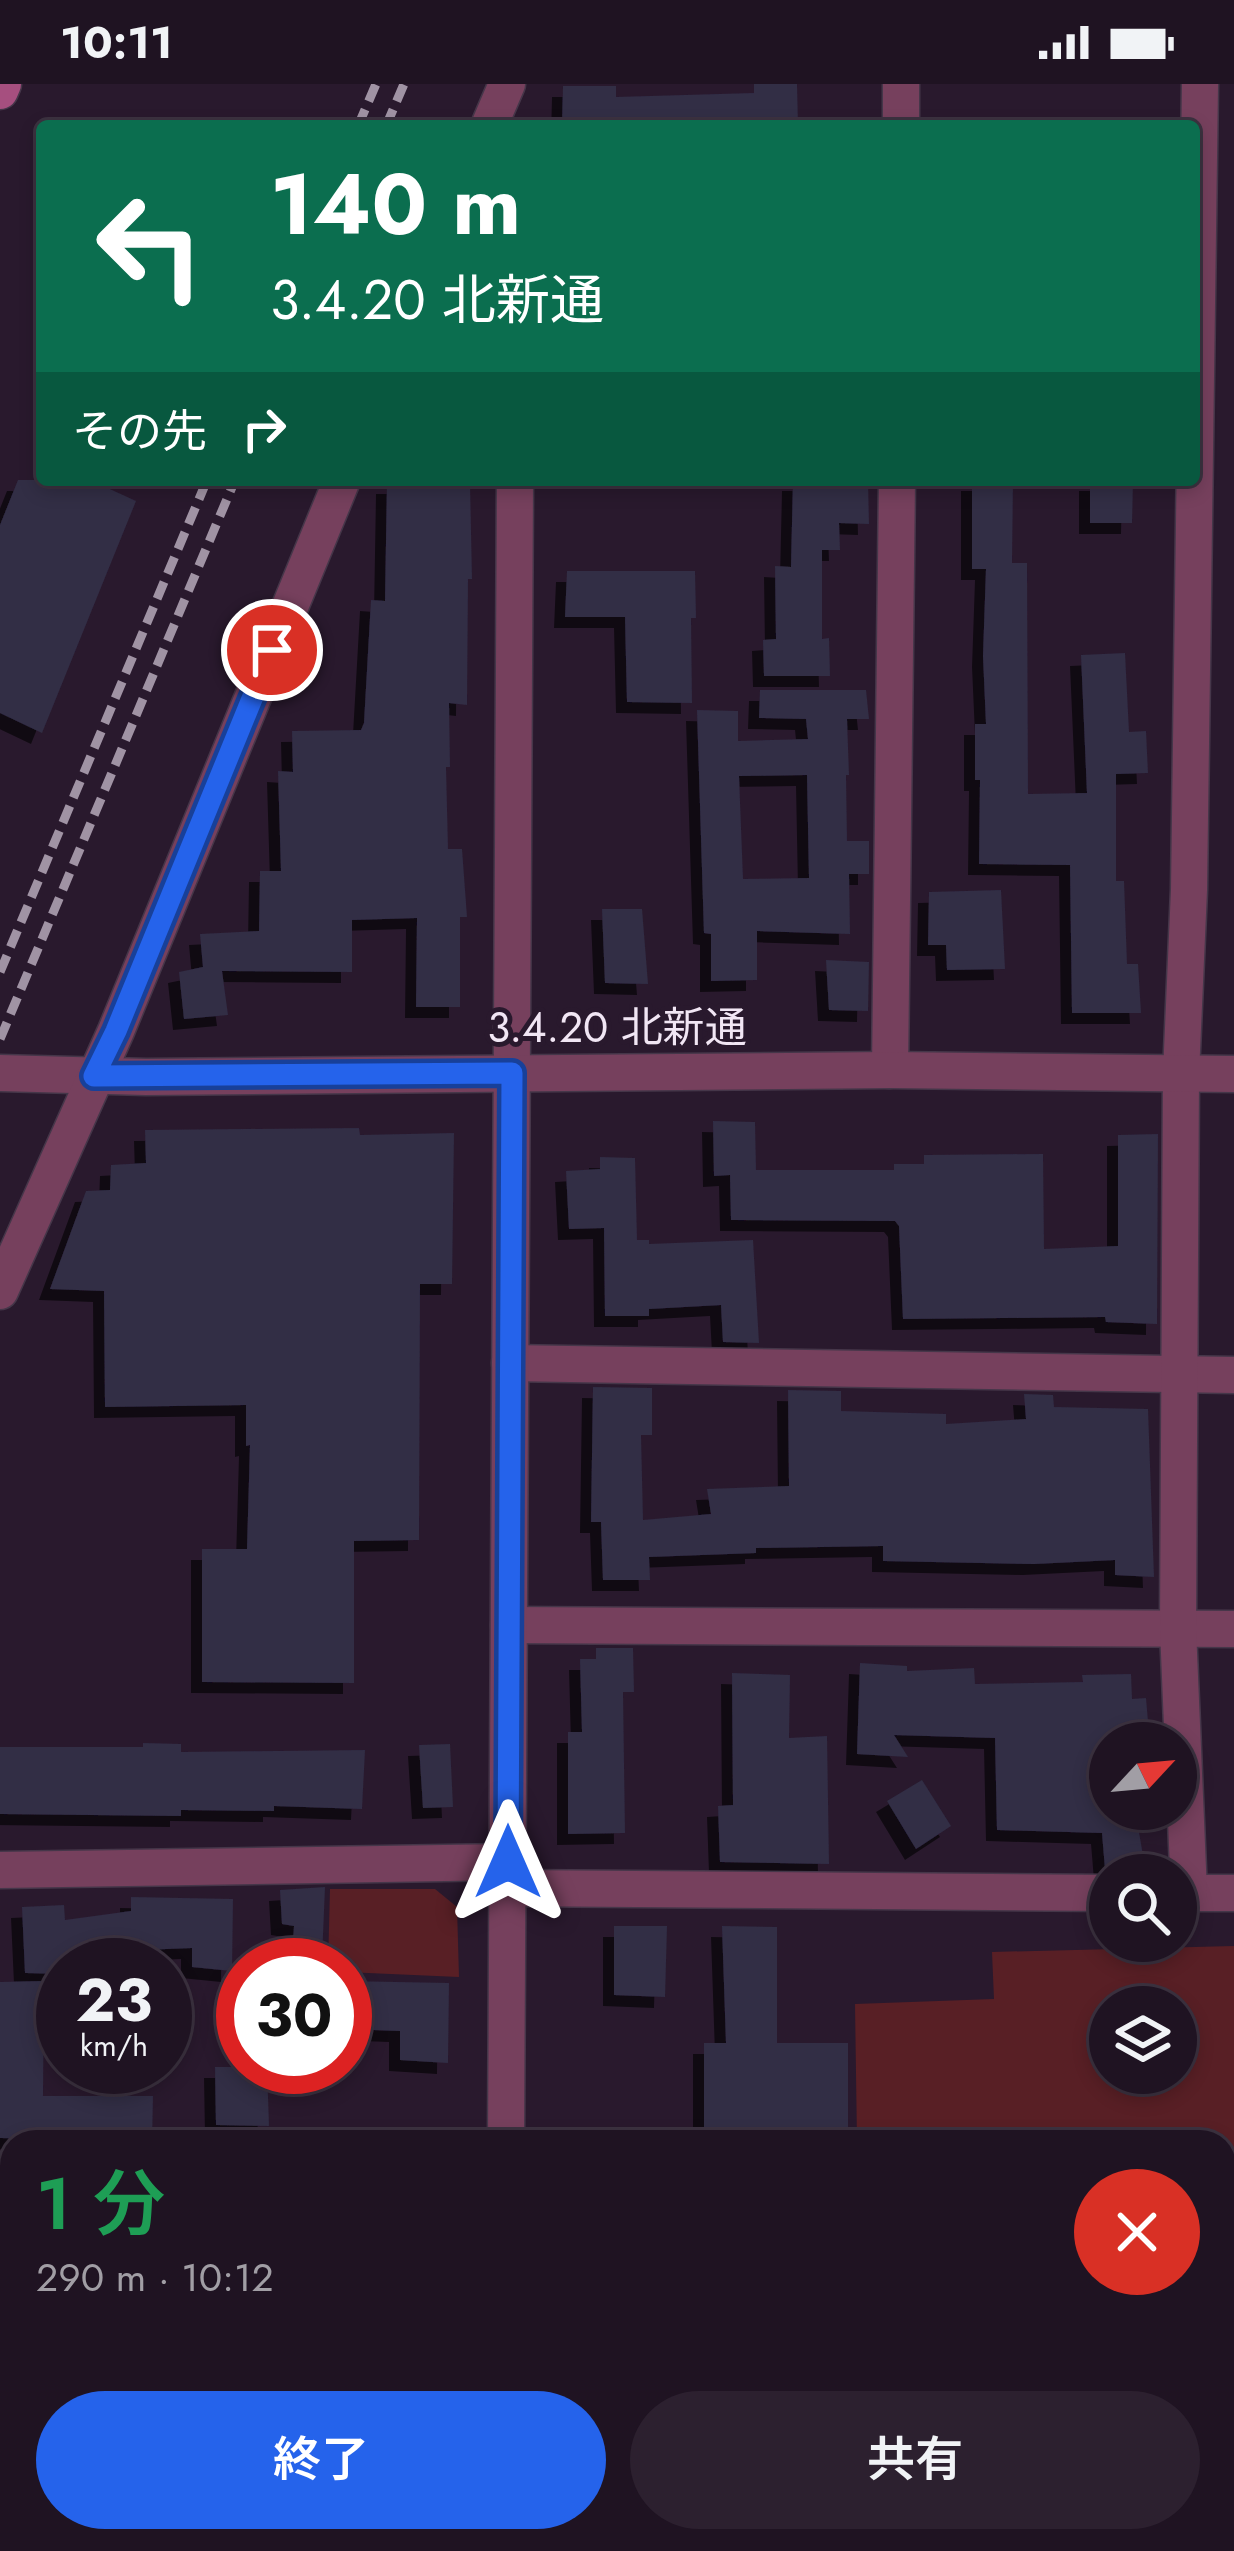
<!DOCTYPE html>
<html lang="ja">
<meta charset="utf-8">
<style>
body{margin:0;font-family:Jost,"Noto Sans JP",sans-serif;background:#2c202f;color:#f1f3f6;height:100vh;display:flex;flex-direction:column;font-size:45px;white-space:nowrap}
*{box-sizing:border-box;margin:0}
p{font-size:39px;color:#a19ea5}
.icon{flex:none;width:66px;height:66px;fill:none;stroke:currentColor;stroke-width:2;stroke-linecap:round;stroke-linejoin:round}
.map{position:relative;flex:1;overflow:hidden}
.drawer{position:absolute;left:0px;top:2046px;width:1236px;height:423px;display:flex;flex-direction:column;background:#1f1322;border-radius:36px 36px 0 0;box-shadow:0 6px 18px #0003,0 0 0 3px #3c3240}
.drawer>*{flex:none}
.top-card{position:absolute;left:36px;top:36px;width:1164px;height:366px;border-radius:12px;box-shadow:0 6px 18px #0003,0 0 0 3px #3c3240;background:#0b6e4f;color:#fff;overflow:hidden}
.needle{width:78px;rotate:64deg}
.buttons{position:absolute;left:1089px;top:1638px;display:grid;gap:24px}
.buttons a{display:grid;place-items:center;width:108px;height:108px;border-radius:50%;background:#1f1322;box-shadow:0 6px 18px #0003,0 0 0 3px #3c3240;font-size:60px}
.speed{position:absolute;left:36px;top:1854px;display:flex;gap:24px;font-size:60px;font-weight:700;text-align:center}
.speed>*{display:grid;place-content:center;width:156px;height:156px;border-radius:50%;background:#1f1322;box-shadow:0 6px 18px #0003,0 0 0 3px #3c3240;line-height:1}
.speed small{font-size:30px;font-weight:400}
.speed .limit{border:18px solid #d22;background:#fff;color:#111}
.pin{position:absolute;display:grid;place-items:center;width:102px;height:102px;color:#fff;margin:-51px;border:6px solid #fff;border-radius:50%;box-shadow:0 3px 12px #0007}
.me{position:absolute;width:132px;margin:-66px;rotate:0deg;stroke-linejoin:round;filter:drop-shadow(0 0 9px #0008)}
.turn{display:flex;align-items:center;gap:42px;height:252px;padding:0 36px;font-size:54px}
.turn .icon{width:156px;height:156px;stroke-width:2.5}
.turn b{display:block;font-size:84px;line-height:102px}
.then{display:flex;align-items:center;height:114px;padding:0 36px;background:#0003;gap:24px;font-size:45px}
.round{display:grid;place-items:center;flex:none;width:126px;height:126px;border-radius:63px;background:#2c202f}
.head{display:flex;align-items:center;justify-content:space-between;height:204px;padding:0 36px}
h1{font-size:72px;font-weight:600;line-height:90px;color:#1e9e55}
.button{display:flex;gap:24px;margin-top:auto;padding:24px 36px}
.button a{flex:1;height:138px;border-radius:72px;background:#2563eb;color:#fff;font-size:48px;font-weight:600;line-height:138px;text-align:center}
.button a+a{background:#2c202f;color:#f1f3f6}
.status{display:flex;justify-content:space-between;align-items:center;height:84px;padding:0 60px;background:#1f1322;direction:ltr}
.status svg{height:33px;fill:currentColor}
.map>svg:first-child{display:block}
</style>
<div class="status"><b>10:11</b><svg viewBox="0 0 49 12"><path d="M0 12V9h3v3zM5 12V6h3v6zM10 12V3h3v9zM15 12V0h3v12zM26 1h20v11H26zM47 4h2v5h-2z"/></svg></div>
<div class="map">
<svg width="1234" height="2467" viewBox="0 0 1234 2467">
<defs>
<filter id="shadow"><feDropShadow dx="-11" dy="11" stdDeviation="0" flood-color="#0009"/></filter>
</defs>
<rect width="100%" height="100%" fill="#29192d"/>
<g fill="#581f25" fill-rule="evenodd">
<path d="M 330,1805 L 435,1805 L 457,1823 L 459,1893 L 345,1888 L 345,1881 L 328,1881 Z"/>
<path d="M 1234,1862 L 1234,2467 L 1203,2467 L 1203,2457 L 1224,2457 L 1224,2058 L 857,2058 L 855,1920 L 994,1915 L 992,1868 ZM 1110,1923 L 1176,1923 L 1176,1989 L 1110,1989 Z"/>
</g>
<g fill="#312d45" fill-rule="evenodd" filter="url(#shadow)">
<path d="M 754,0 L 797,0 L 798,42 L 562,42 L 563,2 L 616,2 L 616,13 L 754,9 Z"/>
<path d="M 18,396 L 90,396 L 136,417 L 42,649 L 0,629 L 0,441 Z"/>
<path d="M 793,396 L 868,396 L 869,440 L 839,439 L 840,466 L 822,466 L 822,555 L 829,554 L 830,592 L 764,592 L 763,556 L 776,555 L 775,482 L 791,483 Z"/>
<path d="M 972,396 L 1013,396 L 1012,479 L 1027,479 L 1028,710 L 1087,709 L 1081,571 L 1125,569 L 1129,648 L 1146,647 L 1148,689 L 1116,690 L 1116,797 L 1124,797 L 1127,880 L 1138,880 L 1141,929 L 1072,929 L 1070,781 L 979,780 L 980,696 L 975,696 L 975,640 L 986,640 L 983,572 L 986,485 L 972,485 Z"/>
<path d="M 1090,396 L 1133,396 L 1132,439 L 1090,439 Z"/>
<path d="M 387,399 L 470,399 L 472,495 L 468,495 L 467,621 L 449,619 L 450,683 L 446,683 L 448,765 L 462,765 L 467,833 L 460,833 L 460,923 L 416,923 L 417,834 L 352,836 L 352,888 L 222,887 L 228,931 L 184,935 L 179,888 L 203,883 L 200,850 L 259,847 L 260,787 L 281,787 L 278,687 L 293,688 L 292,647 L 361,646 L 364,639 L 371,516 L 385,517 Z"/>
<path d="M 567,487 L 695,487 L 696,534 L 691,534 L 692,619 L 627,618 L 625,533 L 565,533 Z"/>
<path d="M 760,606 L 866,606 L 869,635 L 847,635 L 849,691 L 846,691 L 847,757 L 869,757 L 869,790 L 849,790 L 850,850 L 757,847 L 757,896 L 711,897 L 711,850 L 704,849 L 697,626 L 738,627 L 738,657 L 808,655 L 806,635 L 759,634 ZM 807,691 L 809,794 L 743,795 L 739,692 Z"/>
<path d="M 1001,806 L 1005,885 L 947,886 L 946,861 L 928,861 L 929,808 Z"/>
<path d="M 602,825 L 642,825 L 648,900 L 605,899 Z"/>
<path d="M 826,876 L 869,878 L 868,927 L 829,926 Z"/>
<path d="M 713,1037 L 755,1038 L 756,1086 L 894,1086 L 894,1080 L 924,1080 L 924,1071 L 1043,1070 L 1044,1165 L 1118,1162 L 1118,1051 L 1158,1050 L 1157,1240 L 1106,1238 L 1105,1233 L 903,1235 L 899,1142 L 895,1137 L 731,1136 L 730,1091 L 714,1092 Z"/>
<path d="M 359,1044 L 360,1051 L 454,1049 L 452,1200 L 420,1200 L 419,1456 L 354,1457 L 354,1599 L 202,1598 L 202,1465 L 247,1465 L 250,1361 L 246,1362 L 246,1321 L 105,1323 L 104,1207 L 50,1205 L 86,1107 L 110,1106 L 111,1081 L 146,1079 L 145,1046 Z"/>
<path d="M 600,1073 L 635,1074 L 637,1156 L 649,1156 L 649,1160 L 753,1156 L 759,1259 L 723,1258 L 721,1221 L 649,1225 L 649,1232 L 605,1232 L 604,1144 L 569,1145 L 566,1087 L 600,1085 Z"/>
<path d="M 593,1303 L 652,1304 L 652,1351 L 641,1351 L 643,1436 L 711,1430 L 707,1405 L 789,1402 L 788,1306 L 841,1307 L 841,1327 L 946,1330 L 946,1340 L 1026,1335 L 1024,1310 L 1053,1311 L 1054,1323 L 1148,1325 L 1154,1493 L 1115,1491 L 1115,1476 L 1034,1480 L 883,1477 L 883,1462 L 756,1464 L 756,1469 L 649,1473 L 650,1496 L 603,1496 L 601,1438 L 591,1438 Z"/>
<path d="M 596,1564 L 633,1564 L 634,1608 L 623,1608 L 625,1749 L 568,1750 L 568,1648 L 582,1648 L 580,1575 L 596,1575 Z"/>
<path d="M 860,1579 L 907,1582 L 907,1587 L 974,1584 L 975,1600 L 1083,1598 L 1082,1591 L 1131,1590 L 1132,1615 L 1146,1614 L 1149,1649 L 1131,1650 L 1132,1659 L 1110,1659 L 1110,1725 L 1135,1725 L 1145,1783 L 1105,1785 L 1102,1749 L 997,1746 L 995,1654 L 894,1651 L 908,1673 L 857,1670 Z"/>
<path d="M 732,1589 L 790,1591 L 789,1654 L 827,1652 L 829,1780 L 720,1778 L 718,1722 L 733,1721 Z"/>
<path d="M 143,1659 L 181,1660 L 181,1668 L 365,1666 L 362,1725 L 274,1722 L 274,1727 L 181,1726 L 181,1732 L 0,1730 L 0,1663 L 143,1663 Z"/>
<path d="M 450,1660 L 453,1723 L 423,1724 L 419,1661 Z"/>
<path d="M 922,1696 L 951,1742 L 916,1765 L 887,1717 Z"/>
<path d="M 325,1803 L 322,1875 L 292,1874 L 294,1842 L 282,1840 L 280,1806 Z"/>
<path d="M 131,1813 L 233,1815 L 232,1887 L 192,1883 L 192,1864 L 67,1869 L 68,1881 L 63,1881 L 63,1890 L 25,1889 L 22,1823 L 64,1821 L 65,1836 L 131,1827 Z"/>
<path d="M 614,1842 L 667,1842 L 665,1913 L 614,1911 Z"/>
<path d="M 722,1842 L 777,1843 L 777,1959 L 848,1959 L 848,2058 L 704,2058 L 704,1959 L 726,1959 Z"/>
<path d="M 44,1897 L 43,2012 L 153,2012 L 152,2058 L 0,2054 L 0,1898 Z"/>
<path d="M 345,1897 L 449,1899 L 448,1979 L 400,1976 L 400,1947 L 345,1945 Z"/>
<path d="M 215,1983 L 267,1983 L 269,2042 L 216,2041 Z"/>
</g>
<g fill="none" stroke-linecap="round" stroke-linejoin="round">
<g stroke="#453649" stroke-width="39">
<g id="minor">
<path d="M 901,42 L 901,0"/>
<path d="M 890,986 L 897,396"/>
<path d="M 510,1279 L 1234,1291"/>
<path d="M 509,1541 L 1234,1545"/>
<path d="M 0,1786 L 508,1778"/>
<path d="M 509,1804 L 1110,1809"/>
<path d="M 1176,1809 L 1234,1809"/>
<path d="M 1189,1809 L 1178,1545 L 1181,990 L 1189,806 L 1200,0"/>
<path d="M 506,2058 L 515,396"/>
<path d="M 0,2103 L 12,2103"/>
<path d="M 0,2397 L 12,2397"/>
<path d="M 503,2467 L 503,2457"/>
</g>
</g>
<g stroke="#453649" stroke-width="39">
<g id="tertiary">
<path d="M 489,42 L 507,0"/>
<path d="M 0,989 L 146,993 L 890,986 L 1234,990"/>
<path d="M 0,1207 L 116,947 L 342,396"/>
</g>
</g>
<g stroke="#453649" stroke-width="39">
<path id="secondary" d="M 0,7 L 3,0"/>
</g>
<use href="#minor" stroke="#76405d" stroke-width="36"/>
<use href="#tertiary" stroke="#76405d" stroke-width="36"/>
<use href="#secondary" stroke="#a64f7f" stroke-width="36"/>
<g stroke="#a093a4" stroke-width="9" stroke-dasharray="18 9" stroke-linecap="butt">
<path d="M 358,42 L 376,0"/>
<path d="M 386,42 L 404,0"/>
<path d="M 0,888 L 207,396"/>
<path d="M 0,955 L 235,396"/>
</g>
</g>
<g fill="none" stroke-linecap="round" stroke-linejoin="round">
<g stroke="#184099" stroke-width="30">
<path id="route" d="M 272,566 L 116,947 L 94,992 L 512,989 L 508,1778"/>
</g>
<use href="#route" stroke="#2563eb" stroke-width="21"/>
</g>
<g text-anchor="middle" stroke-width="10" stroke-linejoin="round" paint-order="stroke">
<g font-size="42" fill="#f1e6f4" stroke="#29192d">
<text x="617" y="958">3.4.20 北新通</text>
</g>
</g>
</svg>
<div class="buttons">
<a><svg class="needle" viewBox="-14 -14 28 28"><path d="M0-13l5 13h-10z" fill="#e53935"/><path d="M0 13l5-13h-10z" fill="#a19ea5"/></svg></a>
<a><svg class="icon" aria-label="search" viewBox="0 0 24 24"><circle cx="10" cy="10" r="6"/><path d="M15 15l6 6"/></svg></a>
<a><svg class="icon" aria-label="layers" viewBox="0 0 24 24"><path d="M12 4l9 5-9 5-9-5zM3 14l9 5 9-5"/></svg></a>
</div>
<div class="speed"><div>23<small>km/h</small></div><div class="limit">30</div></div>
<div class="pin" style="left:272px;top:566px;background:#d93025"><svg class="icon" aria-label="arrive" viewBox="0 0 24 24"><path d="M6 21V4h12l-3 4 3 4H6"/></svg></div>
<svg class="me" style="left:508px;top:1778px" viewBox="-20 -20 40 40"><path d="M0-17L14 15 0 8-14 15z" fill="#2563eb" stroke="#fff" stroke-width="4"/></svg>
<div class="top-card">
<div class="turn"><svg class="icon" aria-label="left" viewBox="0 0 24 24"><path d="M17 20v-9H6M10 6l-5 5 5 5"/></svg><div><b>140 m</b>3.4.20 北新通</div></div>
<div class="then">その先<svg class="icon" aria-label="right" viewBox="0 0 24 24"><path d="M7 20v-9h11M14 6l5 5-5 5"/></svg></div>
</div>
<section class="drawer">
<div class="head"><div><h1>1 分</h1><p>290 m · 10:12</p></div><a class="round" style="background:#d93025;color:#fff"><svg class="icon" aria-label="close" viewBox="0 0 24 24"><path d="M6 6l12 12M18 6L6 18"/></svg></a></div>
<div class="button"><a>終了</a><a>共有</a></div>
</section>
</div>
